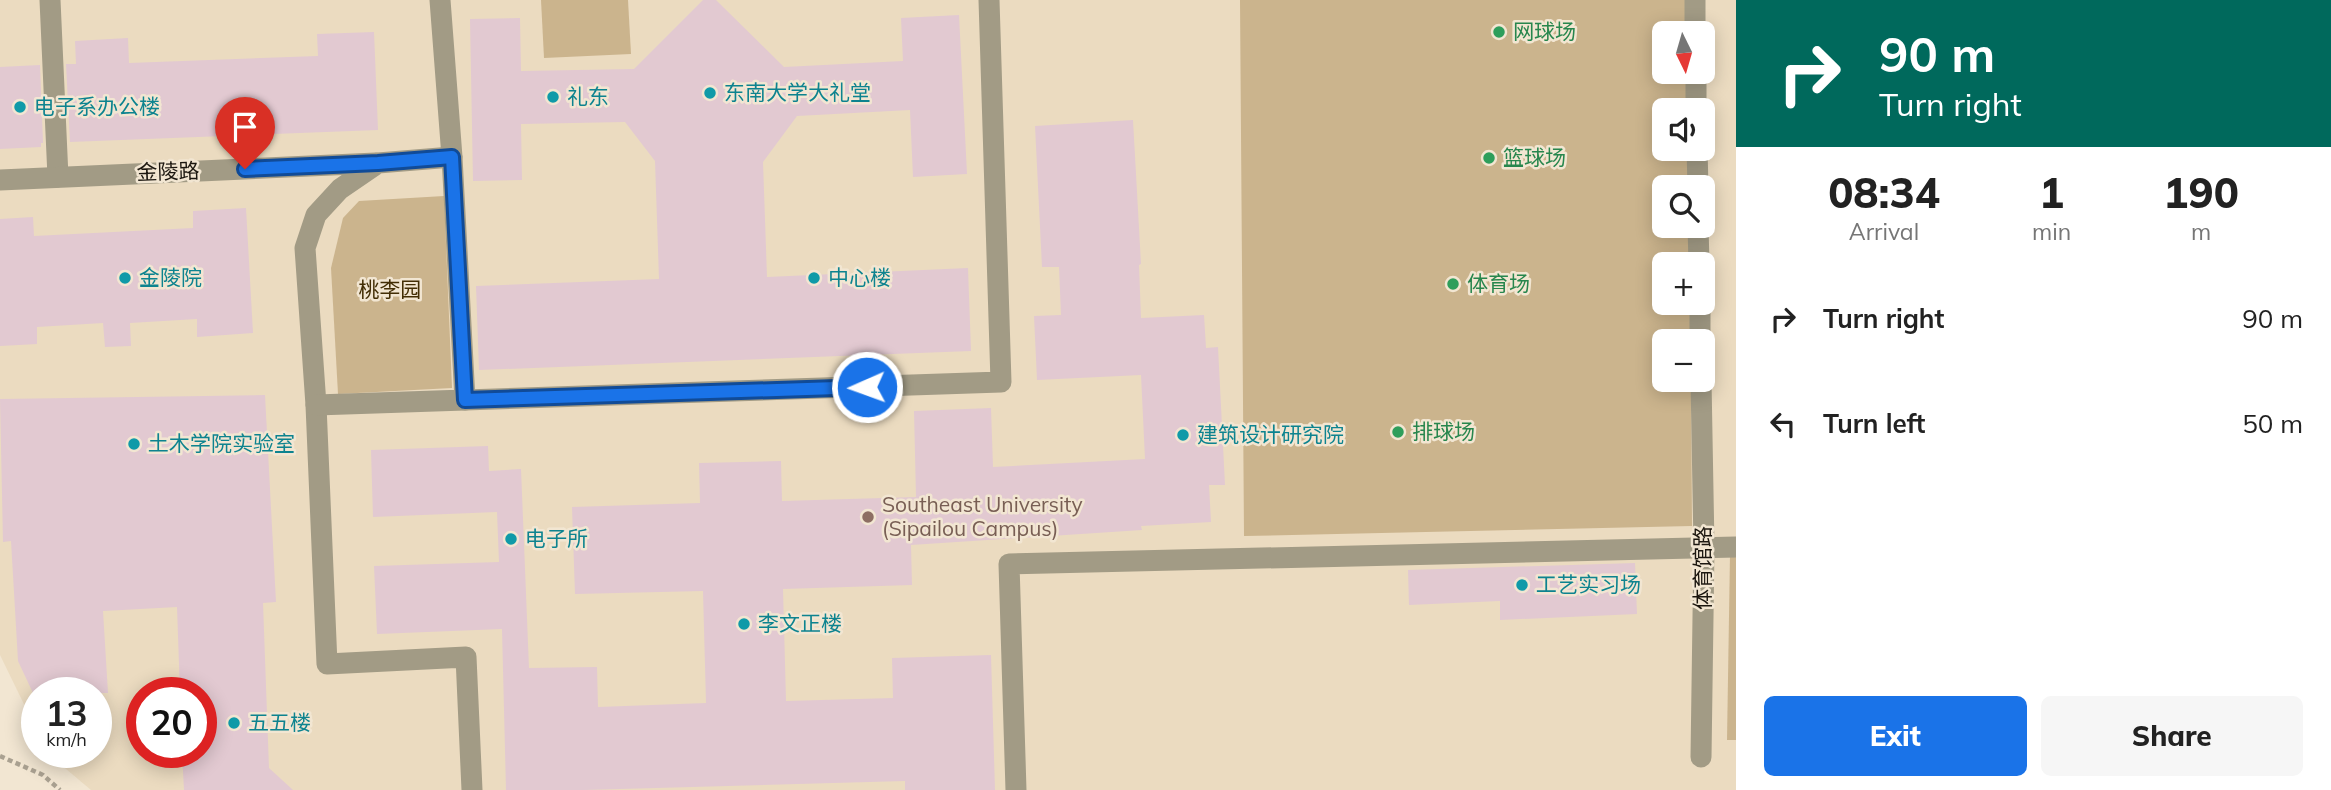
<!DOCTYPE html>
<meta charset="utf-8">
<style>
body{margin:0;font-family:Mulish,"Noto Sans SC",sans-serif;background:#f6f6f6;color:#222;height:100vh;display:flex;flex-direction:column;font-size:26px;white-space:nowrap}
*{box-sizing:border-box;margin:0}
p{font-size:23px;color:#767676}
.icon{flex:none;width:38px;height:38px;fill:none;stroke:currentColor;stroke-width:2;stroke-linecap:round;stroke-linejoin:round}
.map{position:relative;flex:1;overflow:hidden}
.sheet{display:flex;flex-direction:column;background:#fff;width:595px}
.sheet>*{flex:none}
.hud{background:#00695c;color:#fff;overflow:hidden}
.needle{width:46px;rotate:175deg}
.tools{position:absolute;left:1652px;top:21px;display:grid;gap:14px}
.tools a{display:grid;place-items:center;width:63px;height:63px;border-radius:10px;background:#fff;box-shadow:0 4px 18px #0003;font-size:35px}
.speed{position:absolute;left:21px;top:677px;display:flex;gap:14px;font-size:35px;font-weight:700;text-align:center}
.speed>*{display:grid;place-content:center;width:91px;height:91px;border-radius:50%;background:#fff;box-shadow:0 4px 18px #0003;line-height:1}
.speed small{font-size:18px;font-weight:400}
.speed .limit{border:10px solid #d22;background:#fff;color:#111}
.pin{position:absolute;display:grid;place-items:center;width:60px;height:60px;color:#fff;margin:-72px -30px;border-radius:50% 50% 50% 0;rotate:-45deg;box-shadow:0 0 7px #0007}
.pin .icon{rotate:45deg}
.me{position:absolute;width:77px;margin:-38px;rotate:268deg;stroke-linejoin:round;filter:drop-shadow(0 0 5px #0008)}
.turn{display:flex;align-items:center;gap:24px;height:147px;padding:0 28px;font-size:32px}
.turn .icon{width:91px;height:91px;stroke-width:2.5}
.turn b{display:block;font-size:49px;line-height:60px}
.eta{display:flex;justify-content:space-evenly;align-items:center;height:119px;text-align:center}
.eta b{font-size:42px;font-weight:800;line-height:49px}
.cta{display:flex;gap:14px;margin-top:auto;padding:14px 28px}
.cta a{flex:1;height:80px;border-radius:10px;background:#1a73e8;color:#fff;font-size:28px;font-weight:800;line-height:80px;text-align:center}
.cta a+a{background:#f6f6f6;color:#222}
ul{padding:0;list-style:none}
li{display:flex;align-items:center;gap:21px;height:105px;padding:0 28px}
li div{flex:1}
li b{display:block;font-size:26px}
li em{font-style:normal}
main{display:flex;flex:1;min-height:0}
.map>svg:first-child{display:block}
</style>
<main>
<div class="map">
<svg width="1736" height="790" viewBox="0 0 1736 790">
<rect width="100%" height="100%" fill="#f2e6d2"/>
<path fill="#ebdbc0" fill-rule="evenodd" d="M 0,0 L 1736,0 L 1736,790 L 91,790 L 47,753 L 96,752 L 96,693 L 37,693 L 37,731 L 0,655 ZM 1664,33 L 1703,33 L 1703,72 L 1664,72 ZM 1664,110 L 1703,110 L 1703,149 L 1664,149 ZM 1664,187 L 1703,187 L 1703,226 L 1664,226 ZM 1664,264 L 1703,264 L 1703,303 L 1664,303 ZM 1664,341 L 1703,341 L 1703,380 L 1664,380 ZM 142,693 L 201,693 L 201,752 L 142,752 Z"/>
<g fill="#cbb48d">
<path d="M 541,0 L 628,0 L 631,54 L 544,58 Z"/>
<path d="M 1240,0 L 1686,0 L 1686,33 L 1664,33 L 1664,72 L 1687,72 L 1687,110 L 1664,110 L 1664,149 L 1688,149 L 1688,187 L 1664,187 L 1664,226 L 1689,226 L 1689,264 L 1664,264 L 1664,303 L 1690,303 L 1690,341 L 1664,341 L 1664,380 L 1691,380 L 1692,526 L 1244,536 Z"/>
<path d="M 444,196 L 452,388 L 338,394 L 331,268 L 343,218 L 359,201 Z"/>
<path d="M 1730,554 L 1736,554 L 1736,740 L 1727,740 Z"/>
</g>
<g fill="#e2c9d1">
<path d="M 703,0 L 716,0 L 784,67 L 903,61 L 901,18 L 959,15 L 967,174 L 913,177 L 910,110 L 797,116 L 763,162 L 767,277 L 968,268 L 971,351 L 479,370 L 476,286 L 659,279 L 655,161 L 625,122 L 521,124 L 522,180 L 473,181 L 470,19 L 520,18 L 521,71 L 634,69 Z"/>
<path d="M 374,32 L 378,130 L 70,142 L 66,64 L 76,64 L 75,41 L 128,38 L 129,63 L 318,56 L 317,34 Z"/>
<path d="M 40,65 L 43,143 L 41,143 L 41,147 L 0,149 L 0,67 Z"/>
<path d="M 1133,120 L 1141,264 L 1139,265 L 1141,318 L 1204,315 L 1206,348 L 1218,347 L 1225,485 L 1209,485 L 1211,522 L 1141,526 L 1142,530 L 911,545 L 912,585 L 783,589 L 786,701 L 893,698 L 892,658 L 991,655 L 995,790 L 905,790 L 905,781 L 584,790 L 506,790 L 502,629 L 377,634 L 374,566 L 499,562 L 497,512 L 373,517 L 371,450 L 488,446 L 489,471 L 521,469 L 529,668 L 597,667 L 598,707 L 706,703 L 703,591 L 575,594 L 572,507 L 700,503 L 699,463 L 781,461 L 782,501 L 916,497 L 914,411 L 991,408 L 993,467 L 1145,459 L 1141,375 L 1037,380 L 1034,316 L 1061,315 L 1059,267 L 1042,267 L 1035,126 Z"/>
<path d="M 246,208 L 253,333 L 197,337 L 197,319 L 130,323 L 131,346 L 105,347 L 103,323 L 37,327 L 37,344 L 0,346 L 0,219 L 33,217 L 34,236 L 193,228 L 193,211 Z"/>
<path d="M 265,395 L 276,602 L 263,603 L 269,768 L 293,790 L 184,790 L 182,752 L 201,752 L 201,693 L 180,693 L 177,607 L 103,611 L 108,693 L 33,693 L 18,661 L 11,541 L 3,542 L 0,399 Z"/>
<path d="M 1635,563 L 1637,614 L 1500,620 L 1500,601 L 1409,605 L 1408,570 Z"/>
</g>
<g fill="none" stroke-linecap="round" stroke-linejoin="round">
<path stroke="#aaa191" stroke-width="4.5" stroke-dasharray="5 3.5" stroke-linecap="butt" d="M 0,756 L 43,775 L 60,790"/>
<g stroke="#a29b85" stroke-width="21">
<path d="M 50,0 L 58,177"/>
<path d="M 1695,0 L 1695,33"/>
<path d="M 1696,72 L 1696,110"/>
<path d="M 1697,149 L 1698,187"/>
<path d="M 452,157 L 378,163 L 340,189 L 316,215 L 305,248 L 316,405 L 327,664 L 466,657 L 472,790"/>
<path d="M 0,180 L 376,163"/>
<path d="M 1698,226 L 1699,264"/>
<path d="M 1700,303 L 1700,341"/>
<path d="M 465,400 L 1001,382 L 989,0"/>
<path d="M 316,405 L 465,400 L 452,157 L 440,0"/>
<path d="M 1701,757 L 1704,547 L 1701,380"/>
<path d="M 1016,790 L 1009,564 L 1736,547"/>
</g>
</g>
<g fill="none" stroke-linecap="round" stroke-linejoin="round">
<g stroke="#114b97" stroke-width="18">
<path id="route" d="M 245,169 L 378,163 L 452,157 L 465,400 L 867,387"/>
</g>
<use href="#route" stroke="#1a73e8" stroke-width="12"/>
</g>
<g fill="#2e9e5b" stroke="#f2e6d2" stroke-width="2.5">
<circle cx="1499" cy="32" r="7"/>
<circle cx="1489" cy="158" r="7"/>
<circle cx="1453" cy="284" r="7"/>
<circle cx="1398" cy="432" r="7"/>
</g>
<g fill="#0f9aa8" stroke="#f2e6d2" stroke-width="2.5">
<circle cx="710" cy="93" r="7"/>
<circle cx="553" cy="97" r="7"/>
<circle cx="20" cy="107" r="7"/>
<circle cx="125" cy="278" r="7"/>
<circle cx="814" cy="278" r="7"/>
<circle cx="1183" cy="435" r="7"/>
<circle cx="134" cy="444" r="7"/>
<circle cx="511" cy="539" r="7"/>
<circle cx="1522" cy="585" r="7"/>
<circle cx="744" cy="624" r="7"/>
<circle cx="234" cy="723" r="7"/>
</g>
<circle fill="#8d6e63" stroke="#f2e6d2" stroke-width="2.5" cx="868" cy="517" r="7"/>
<g text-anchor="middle" stroke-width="5" stroke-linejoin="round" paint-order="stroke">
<g font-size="21" fill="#27864d" stroke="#f2e6d2" text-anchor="start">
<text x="1513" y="39">网球场</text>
<text x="1503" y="165">篮球场</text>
<text x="1467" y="291">体育场</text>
<text x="1412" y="439">排球场</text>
</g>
<g font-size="21" fill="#0d838f" stroke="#f2e6d2" text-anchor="start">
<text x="724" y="100">东南大学大礼堂</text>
<text x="567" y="104">礼东</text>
<text x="34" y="114">电子系办公楼</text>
<text x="139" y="285">金陵院</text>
<text x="828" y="285">中心楼</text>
<text x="1197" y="442">建筑设计研究院</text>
<text x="148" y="451">土木学院实验室</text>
<text x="525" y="546">电子所</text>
<text x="1536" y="592">工艺实习场</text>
<text x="758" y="631">李文正楼</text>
<text x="248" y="730">五五楼</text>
</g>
<g font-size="21" fill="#1c1710" stroke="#f2e6d2">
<text transform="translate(168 172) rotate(-2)" y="7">金陵路</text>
<text transform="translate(1703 568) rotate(-90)" y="7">体育馆路</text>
</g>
<g font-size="21" fill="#432e05" stroke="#f2e6d2">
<text x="390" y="297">桃李园</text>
</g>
<g font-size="21" fill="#785e54" stroke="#f2e6d2" text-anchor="start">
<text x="882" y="512">Southeast University<tspan x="882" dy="24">(Sipailou Campus)</tspan></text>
</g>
</g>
</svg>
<div class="tools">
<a><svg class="needle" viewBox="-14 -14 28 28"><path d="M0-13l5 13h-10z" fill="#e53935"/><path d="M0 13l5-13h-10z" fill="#767676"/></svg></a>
<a><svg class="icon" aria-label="sound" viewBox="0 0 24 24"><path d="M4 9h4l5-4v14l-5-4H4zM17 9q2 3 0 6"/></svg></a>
<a><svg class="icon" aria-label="search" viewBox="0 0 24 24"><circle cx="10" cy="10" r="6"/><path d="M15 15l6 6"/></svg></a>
<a>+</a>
<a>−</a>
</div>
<div class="speed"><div>13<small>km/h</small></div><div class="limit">20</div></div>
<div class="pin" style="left:245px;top:169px;background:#d93025"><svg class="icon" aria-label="arrive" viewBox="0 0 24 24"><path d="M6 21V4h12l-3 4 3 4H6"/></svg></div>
<svg class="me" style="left:867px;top:387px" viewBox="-20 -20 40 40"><circle r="17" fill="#1a73e8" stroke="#fff" stroke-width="3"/><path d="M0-11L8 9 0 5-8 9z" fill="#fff"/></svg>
</div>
<section class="sheet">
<div class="hud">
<div class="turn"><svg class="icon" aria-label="right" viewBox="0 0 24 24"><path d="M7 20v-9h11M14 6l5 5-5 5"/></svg><div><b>90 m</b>Turn right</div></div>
</div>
<div class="eta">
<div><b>08:34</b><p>Arrival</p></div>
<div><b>1</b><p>min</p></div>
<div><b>190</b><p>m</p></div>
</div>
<ul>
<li><svg class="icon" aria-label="right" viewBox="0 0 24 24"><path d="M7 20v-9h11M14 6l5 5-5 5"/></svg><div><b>Turn right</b></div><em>90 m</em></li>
<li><svg class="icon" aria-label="left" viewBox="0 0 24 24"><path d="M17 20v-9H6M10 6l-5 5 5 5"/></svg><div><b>Turn left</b></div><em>50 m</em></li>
</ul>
<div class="cta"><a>Exit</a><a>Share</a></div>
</section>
</main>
